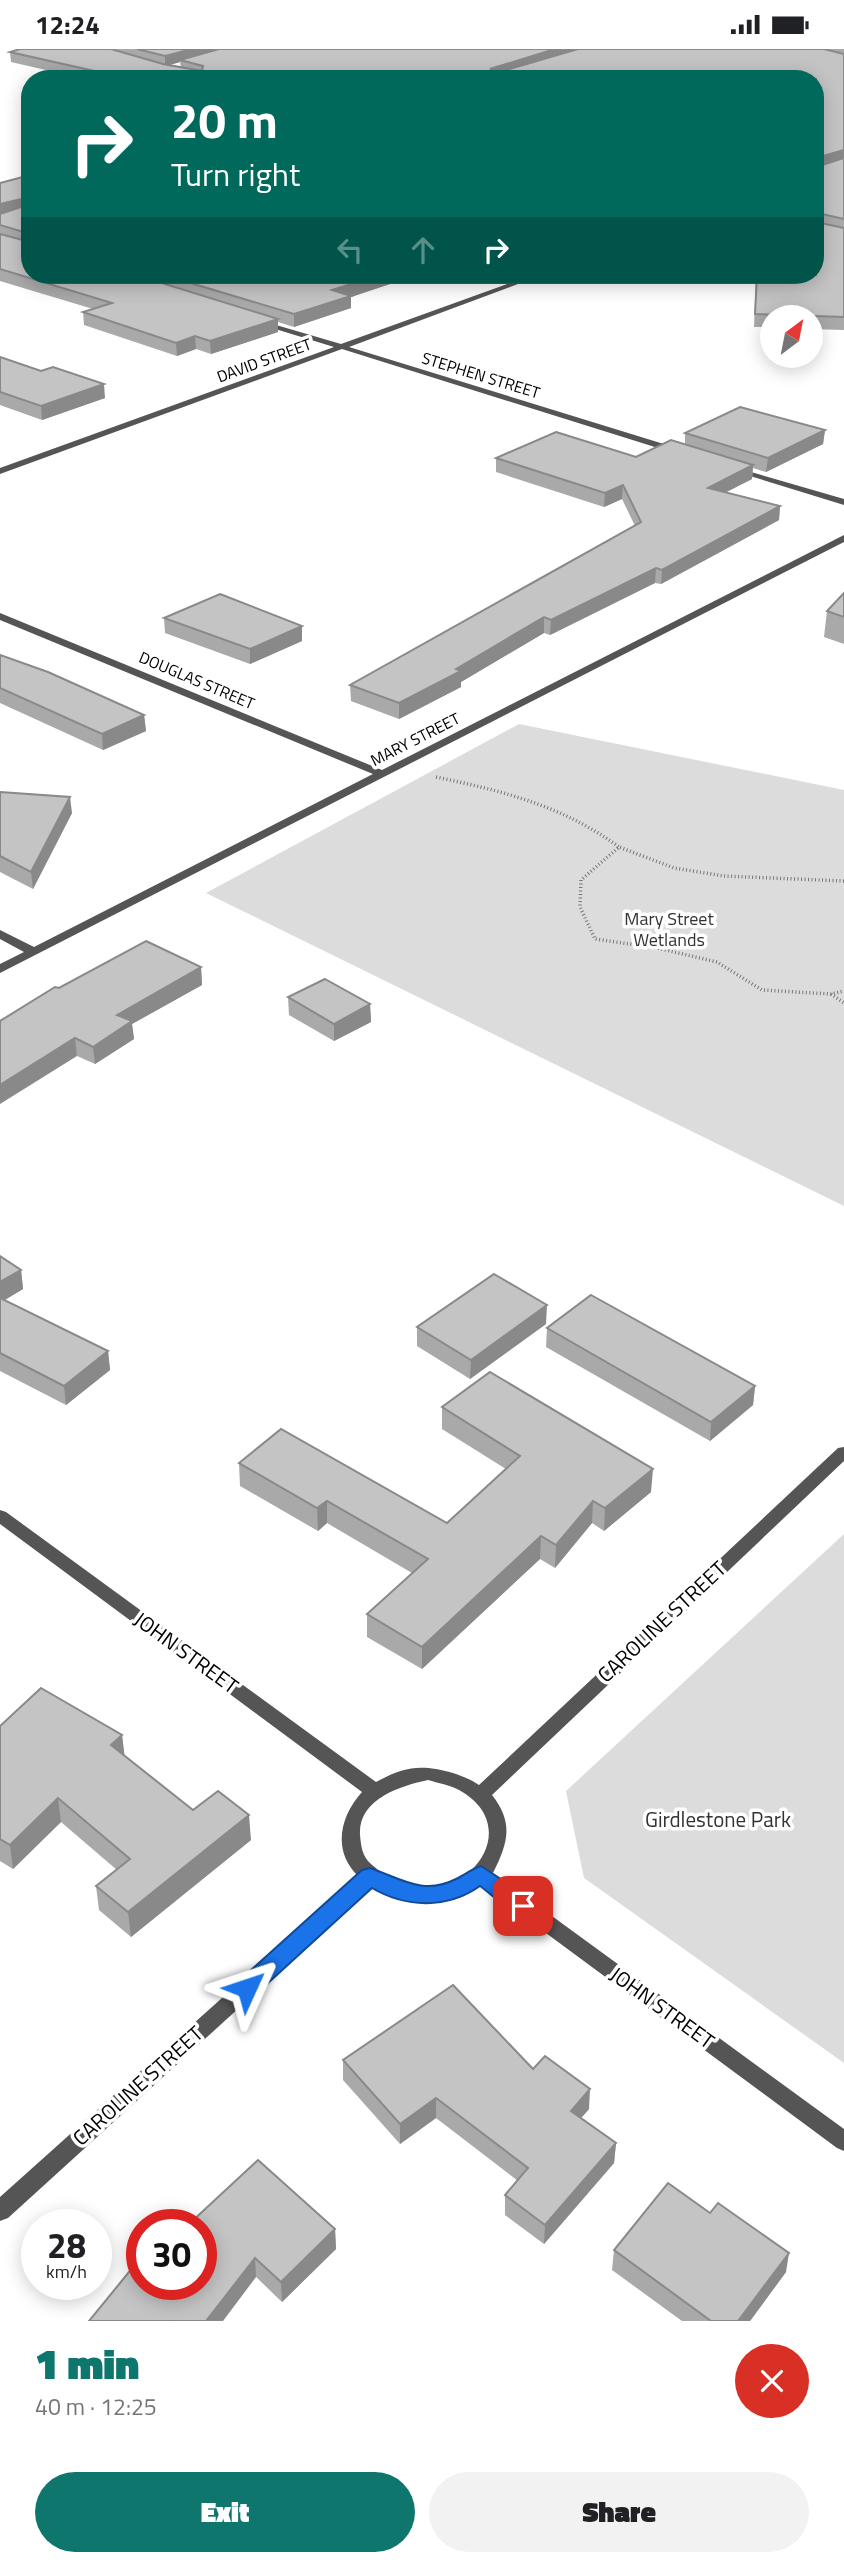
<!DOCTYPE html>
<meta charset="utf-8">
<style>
body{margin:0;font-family:"Titillium Web",sans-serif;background:#f2f2f2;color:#202124;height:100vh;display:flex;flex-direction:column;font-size:26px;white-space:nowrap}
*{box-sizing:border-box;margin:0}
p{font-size:23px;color:#757577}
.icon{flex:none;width:38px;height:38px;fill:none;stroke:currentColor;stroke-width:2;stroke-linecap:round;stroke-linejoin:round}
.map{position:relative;height:2272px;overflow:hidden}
.drawer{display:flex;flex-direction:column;background:#fff;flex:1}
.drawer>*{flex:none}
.banner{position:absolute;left:21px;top:21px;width:803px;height:214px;border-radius:28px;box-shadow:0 4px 18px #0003;background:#00695c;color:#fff;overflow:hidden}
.needle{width:46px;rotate:32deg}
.fabs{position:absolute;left:760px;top:256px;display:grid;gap:14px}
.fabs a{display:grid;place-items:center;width:63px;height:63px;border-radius:50%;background:#fff;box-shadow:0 4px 18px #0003;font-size:35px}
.speed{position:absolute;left:21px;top:2160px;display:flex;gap:14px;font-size:35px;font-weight:700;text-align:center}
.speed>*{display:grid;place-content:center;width:91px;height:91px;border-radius:50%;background:#fff;box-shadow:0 4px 18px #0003;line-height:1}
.speed small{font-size:18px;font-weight:400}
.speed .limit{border:10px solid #d22;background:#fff;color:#111}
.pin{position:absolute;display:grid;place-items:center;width:60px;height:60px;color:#fff;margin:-30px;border-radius:14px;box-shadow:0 4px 10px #0006}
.me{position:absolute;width:77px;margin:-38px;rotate:48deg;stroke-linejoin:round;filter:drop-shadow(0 0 5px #0008)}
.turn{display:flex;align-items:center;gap:24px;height:147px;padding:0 35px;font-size:32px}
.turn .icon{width:91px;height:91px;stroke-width:2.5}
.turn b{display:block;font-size:49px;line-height:60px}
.lanes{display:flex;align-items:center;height:66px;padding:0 35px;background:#0003;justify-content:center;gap:35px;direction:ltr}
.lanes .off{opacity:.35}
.round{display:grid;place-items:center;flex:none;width:74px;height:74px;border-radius:37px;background:#f2f2f2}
.headline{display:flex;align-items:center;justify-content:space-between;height:119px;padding:0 35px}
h1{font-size:42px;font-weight:800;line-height:52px;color:#0f766e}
.primary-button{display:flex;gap:14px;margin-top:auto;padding:14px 35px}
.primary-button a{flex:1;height:80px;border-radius:42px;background:#0f766e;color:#fff;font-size:28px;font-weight:800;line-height:80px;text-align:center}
.primary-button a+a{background:#f2f2f2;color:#202124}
.status{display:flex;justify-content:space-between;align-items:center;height:49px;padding:0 35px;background:#fff;direction:ltr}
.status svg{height:19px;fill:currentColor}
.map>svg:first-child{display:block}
</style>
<div class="status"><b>12:24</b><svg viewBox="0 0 49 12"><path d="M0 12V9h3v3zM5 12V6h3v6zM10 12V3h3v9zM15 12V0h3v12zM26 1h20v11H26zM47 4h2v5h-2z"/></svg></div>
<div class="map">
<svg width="844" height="2272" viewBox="0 0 844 2272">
<rect width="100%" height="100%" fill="#fff"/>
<g fill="#dcdcdc">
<path d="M 519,675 L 844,741 L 844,1157 L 206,844 Z"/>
<path d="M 844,1485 L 844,2014 L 584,1829 L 566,1742 Z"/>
</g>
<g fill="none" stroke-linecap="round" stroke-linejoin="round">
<g stroke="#777" stroke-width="3.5" stroke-dasharray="1 2.5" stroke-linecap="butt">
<path d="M 436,728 C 503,742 563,757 619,798"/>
<path d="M 844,832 L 724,827 L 674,819 L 619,798 L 581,831 L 580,858 L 595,890 L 657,899 L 717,913 L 762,941 L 831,945 L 844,942"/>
<path d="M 831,945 L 844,954"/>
</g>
<g fill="#555" fill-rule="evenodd">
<path d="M 532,226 L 542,226 L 349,298 L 680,400 L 680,404 L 674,404 L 342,300 L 0,425 L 0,419 L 334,298 L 259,275 L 259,271 L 341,295 Z"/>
<path d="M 734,418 L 844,450 L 844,456 L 734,422 Z"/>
<path d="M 844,486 L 844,493 L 0,924 L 0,915 L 24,903 L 0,890 L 0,881 L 34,898 L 373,725 L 0,571 L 0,564 L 382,721 Z"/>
<path d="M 844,1398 L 844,1412 L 492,1746 C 514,1774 508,1794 493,1824 L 844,2080 L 844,2102 L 837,2099 L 481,1836 C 452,1862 404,1857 372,1838 L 8,2169 L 0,2172 L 0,2148 L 358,1827 C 332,1802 340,1767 362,1743 L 0,1475 L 0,1461 L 6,1463 L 376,1733 C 405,1717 421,1715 453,1724 C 462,1727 470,1730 479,1736 L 838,1399 ZM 428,1731 C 438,1734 450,1736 459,1741 C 537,1784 446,1884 371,1815 C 362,1807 361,1797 360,1786 C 358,1750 400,1737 428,1731 Z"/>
</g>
</g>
<g fill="#a9a9a9" fill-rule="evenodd">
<path d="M 20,0 L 844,0 L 844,281 L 810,280 L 810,268 L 772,268 L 772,278 L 754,278 L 756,226 L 816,30 L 85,30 L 11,13 L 10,3 ZM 180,13 L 181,18 L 170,16 Z"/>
<path d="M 30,126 L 30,226 L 417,226 L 351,248 L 351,259 L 294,278 L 278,273 L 278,283 L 211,305 L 196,300 L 177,307 L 84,276 L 83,263 L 93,260 L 0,232 L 0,134 Z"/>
<path d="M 690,226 L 725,226 L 712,231 Z"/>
<path d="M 0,308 L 105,349 L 42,371 L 0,356 Z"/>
<path d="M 825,381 L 823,395 L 766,423 L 753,419 L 752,430 L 726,443 L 780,457 L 779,471 L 661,535 L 655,534 L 550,586 L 544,584 L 461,633 L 461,638 L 399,670 L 351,652 L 350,636 L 635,477 L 622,450 L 604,458 L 496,423 L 496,409 L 636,408 L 685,395 L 685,384 Z"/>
<path d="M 844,544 L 844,595 L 824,588 L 827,562 Z"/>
<path d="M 164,569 L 302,592 L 250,615 L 165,584 Z"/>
<path d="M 0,606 L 144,666 L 146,682 L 103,701 L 0,654 Z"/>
<path d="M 0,743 L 72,764 L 33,840 L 0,823 Z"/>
<path d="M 201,918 L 202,936 L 132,975 L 134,990 L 95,1015 L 77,1007 L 59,939 Z"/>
<path d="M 288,948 L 370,955 L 371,973 L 334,992 L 289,966 Z"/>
<path d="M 0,1207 L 21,1221 L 23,1240 L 4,1251 L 108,1302 L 110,1321 L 66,1356 L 0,1322 Z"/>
<path d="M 546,1275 L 470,1330 L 417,1297 L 417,1278 Z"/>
<path d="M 547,1279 L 755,1337 L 753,1356 L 710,1392 L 546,1298 Z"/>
<path d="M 442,1358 L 651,1443 L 604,1482 L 592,1474 L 555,1519 L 540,1510 L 422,1620 L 367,1588 L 367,1565 L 412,1524 L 327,1474 L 318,1482 L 240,1437 L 239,1414 L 447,1474 L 506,1420 L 442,1380 Z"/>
<path d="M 0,1677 L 122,1686 L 124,1706 L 193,1761 L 251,1791 L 131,1888 L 99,1861 L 96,1837 L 117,1821 L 61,1773 L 13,1820 L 0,1812 Z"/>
<path d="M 343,2011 L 533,2020 L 589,2060 L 581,2069 L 616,2094 L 614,2114 L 544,2195 L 505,2166 L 505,2146 L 518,2132 L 436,2069 L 400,2095 L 343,2031 Z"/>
<path d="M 201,2175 L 335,2180 L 336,2200 L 282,2253 Z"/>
<path d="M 614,2201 L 786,2223 L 750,2272 L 682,2272 L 612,2221 Z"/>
</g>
<g fill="#898989">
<path d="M 192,0 L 231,0 L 180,11 L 180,13 L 165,17 L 165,7 Z"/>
<path d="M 555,0 L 587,0 L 491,30 L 490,20 Z"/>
<path d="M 844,101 L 844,111 L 816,120 L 816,109 Z"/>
<path d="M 30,148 L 30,159 L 0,167 L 0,155 Z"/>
<path d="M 379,226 L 417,226 L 351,248 L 351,259 L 294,278 L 294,265 L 332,241 Z"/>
<path d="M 712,226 L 725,226 L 712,231 Z"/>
<path d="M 278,270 L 278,283 L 211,305 L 210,292 Z"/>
<path d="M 195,287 L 196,300 L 177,307 L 176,294 Z"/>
<path d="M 104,335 L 105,349 L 42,371 L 41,357 Z"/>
<path d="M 825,381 L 823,395 L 766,423 L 768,409 Z"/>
<path d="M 753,416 L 752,430 L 707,453 L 708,439 Z"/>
<path d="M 623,436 L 622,450 L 604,458 L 605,444 Z"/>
<path d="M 780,457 L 779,471 L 661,535 L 662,521 Z"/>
<path d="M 656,519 L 655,534 L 550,586 L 551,571 Z"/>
<path d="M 544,568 L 544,584 L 461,633 L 461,638 L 399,670 L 399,654 Z"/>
<path d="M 302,577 L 302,592 L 250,615 L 250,600 Z"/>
<path d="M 144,666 L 146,682 L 103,701 L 102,685 Z"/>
<path d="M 70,748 L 72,764 L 33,840 L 31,823 Z"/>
<path d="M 201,918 L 202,936 L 132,975 L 134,990 L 95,1015 L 93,998 L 117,966 Z"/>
<path d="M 370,955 L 371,973 L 334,992 L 334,975 Z"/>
<path d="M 75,989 L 77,1007 L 0,1055 L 0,1036 Z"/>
<path d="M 21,1221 L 23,1240 L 0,1254 L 0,1233 Z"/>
<path d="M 547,1256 L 546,1275 L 470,1330 L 471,1311 Z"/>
<path d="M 108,1302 L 110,1321 L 66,1356 L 64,1337 Z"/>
<path d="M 755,1337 L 753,1356 L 710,1392 L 711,1373 Z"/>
<path d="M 653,1420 L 651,1443 L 604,1482 L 605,1459 Z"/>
<path d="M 327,1452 L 327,1474 L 318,1482 L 317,1459 Z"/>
<path d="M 593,1452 L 592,1474 L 555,1519 L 556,1496 Z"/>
<path d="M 541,1487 L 540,1510 L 422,1620 L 422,1598 Z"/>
<path d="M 122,1686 L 125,1710 L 111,1696 Z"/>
<path d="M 58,1749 L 61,1773 L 13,1820 L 10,1796 Z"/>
<path d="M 249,1766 L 251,1791 L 131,1888 L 128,1863 Z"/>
<path d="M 590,2040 L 589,2060 L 570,2082 L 571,2062 Z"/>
<path d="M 436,2049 L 436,2069 L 400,2095 L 400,2075 Z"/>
<path d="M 616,2094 L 614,2114 L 544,2195 L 545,2176 Z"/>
<path d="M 335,2180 L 336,2200 L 282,2253 L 281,2233 Z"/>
<path d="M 789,2204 L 786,2223 L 750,2272 L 738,2272 Z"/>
<path d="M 255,2209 L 256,2228 L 223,2272 L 206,2272 Z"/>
</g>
<g fill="#c4c4c4" stroke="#898989" stroke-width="2">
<path d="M 20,0 L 111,0 L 163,15 L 202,22 L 203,17 L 180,11 L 219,0 L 555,0 L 490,20 L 503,22 L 578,0 L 824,0 L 844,5 L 844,101 L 816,109 L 816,118 L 816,30 L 130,30 L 10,3 Z"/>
<path d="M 137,0 L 192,0 L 165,7 Z"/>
<path d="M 844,109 L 844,170 L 818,164 L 816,165 L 816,118 Z"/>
<path d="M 30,126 L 30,148 L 0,155 L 0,134 Z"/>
<path d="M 30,155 L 30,185 L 0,176 L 0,165 Z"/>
<path d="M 816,170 L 816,173 L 844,179 L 844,268 L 755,265 L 757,226 L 816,226 Z"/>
<path d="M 0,185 L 30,193 L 30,226 L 136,226 L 278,270 L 210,292 L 195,287 L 176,294 L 83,263 L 112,254 L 0,220 Z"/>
<path d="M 164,226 L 379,226 L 332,241 L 351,247 L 294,265 Z"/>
<path d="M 0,308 L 41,322 L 53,318 L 104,335 L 41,357 L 0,343 Z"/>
<path d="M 740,358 L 825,381 L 768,409 L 685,384 Z"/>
<path d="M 556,383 L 636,408 L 671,391 L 753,416 L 708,439 L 780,457 L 662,521 L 656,519 L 551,571 L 544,568 L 456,620 L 461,622 L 399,654 L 350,636 L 641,473 L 623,436 L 605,444 L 496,409 Z"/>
<path d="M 844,544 L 844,568 L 827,562 Z"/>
<path d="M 220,545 L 302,577 L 250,600 L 164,569 Z"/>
<path d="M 0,606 L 48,623 L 144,666 L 102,685 L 0,639 Z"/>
<path d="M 0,743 L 70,748 L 31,823 L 0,807 Z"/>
<path d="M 146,892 L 201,918 L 117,966 L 132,972 L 93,998 L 75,989 L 0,1036 L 0,972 L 55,938 L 59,939 Z"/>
<path d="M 325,930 L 370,955 L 334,975 L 288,948 Z"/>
<path d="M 0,1207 L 21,1221 L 0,1233 Z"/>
<path d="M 494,1225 L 547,1256 L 471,1311 L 417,1278 Z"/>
<path d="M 591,1246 L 755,1337 L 711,1373 L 547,1279 Z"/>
<path d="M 0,1249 L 108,1302 L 64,1337 L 0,1304 Z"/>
<path d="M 490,1323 L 653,1420 L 605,1459 L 593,1452 L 556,1496 L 541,1487 L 422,1598 L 367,1565 L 428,1510 L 327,1452 L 317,1459 L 239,1414 L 281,1380 L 447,1474 L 520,1407 L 442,1358 Z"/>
<path d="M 41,1639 L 122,1686 L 111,1696 L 193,1761 L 218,1742 L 249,1766 L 128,1863 L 96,1837 L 130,1810 L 58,1749 L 10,1796 L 0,1790 L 0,1677 Z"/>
<path d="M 453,1936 L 533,2020 L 545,2007 L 590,2040 L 571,2062 L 616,2094 L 545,2176 L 505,2146 L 528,2119 L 436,2049 L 400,2075 L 343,2011 Z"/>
<path d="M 258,2111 L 335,2180 L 281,2233 L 255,2209 L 206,2272 L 89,2272 L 142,2207 L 142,2235 L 201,2235 L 201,2175 L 189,2175 Z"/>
<path d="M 668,2134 L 710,2164 L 718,2154 L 789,2204 L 738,2272 L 711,2272 L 614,2201 Z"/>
</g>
<path fill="#1a73e8" stroke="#114b97" stroke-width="2" d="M 481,1817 L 531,1850 L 534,1857 L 531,1863 C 513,1869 494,1847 480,1837 C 447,1860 406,1859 372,1839 L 255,1946 L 247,1949 L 239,1946 L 235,1939 L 239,1932 L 362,1821 L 370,1819 C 400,1829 423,1847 456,1830 C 465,1826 471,1820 481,1817 Z"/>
<g text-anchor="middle" stroke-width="7" stroke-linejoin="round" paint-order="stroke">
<g font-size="16" fill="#000" stroke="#fff">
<text transform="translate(264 311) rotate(-20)" y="6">DAVID STREET</text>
<text transform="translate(481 326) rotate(17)" y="6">STEPHEN STREET</text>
<text transform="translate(197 631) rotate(23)" y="6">DOUGLAS STREET</text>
<text transform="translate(415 690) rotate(-27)" y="6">MARY STREET</text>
</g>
<g font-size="18" fill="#333" stroke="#fff">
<text x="669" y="876">Mary Street<tspan x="669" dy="21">Wetlands</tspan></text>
</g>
<g font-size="21" fill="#000" stroke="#fff">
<text transform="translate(662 1573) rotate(-43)" y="7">CAROLINE STREET</text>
<text transform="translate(186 1604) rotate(36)" y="7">JOHN STREET</text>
<text transform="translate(662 1959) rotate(36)" y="7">JOHN STREET</text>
<text transform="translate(138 2037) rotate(-42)" y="7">CAROLINE STREET</text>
</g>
<g font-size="21" fill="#333" stroke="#fff">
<text x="718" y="1778">Girdlestone Park</text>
</g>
</g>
</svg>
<div class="fabs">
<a><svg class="needle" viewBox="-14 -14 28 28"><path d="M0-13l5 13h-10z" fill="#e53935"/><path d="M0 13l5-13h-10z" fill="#757577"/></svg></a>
</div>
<div class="speed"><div>28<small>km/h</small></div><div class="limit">30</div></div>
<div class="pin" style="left:523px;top:1857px;background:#d93025"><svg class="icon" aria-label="arrive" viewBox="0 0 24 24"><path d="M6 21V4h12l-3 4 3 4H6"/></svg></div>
<svg class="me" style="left:247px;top:1939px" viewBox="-20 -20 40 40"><path d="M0-17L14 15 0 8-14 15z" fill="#1a73e8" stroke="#fff" stroke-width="4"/></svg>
<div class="banner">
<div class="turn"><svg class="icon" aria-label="right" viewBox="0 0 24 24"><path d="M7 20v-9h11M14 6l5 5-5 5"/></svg><div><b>20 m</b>Turn right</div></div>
<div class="lanes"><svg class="icon off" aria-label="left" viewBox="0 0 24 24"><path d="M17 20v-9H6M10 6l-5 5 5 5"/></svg><svg class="icon off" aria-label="ahead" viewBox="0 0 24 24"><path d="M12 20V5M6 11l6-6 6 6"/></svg><svg class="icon" aria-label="right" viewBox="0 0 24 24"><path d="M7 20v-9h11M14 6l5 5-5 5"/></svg></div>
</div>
</div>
<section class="drawer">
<div class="headline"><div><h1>1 min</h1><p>40 m · 12:25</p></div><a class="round" style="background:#d93025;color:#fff"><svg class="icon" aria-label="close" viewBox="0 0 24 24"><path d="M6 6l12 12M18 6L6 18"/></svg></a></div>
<div class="primary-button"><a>Exit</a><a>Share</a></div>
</section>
